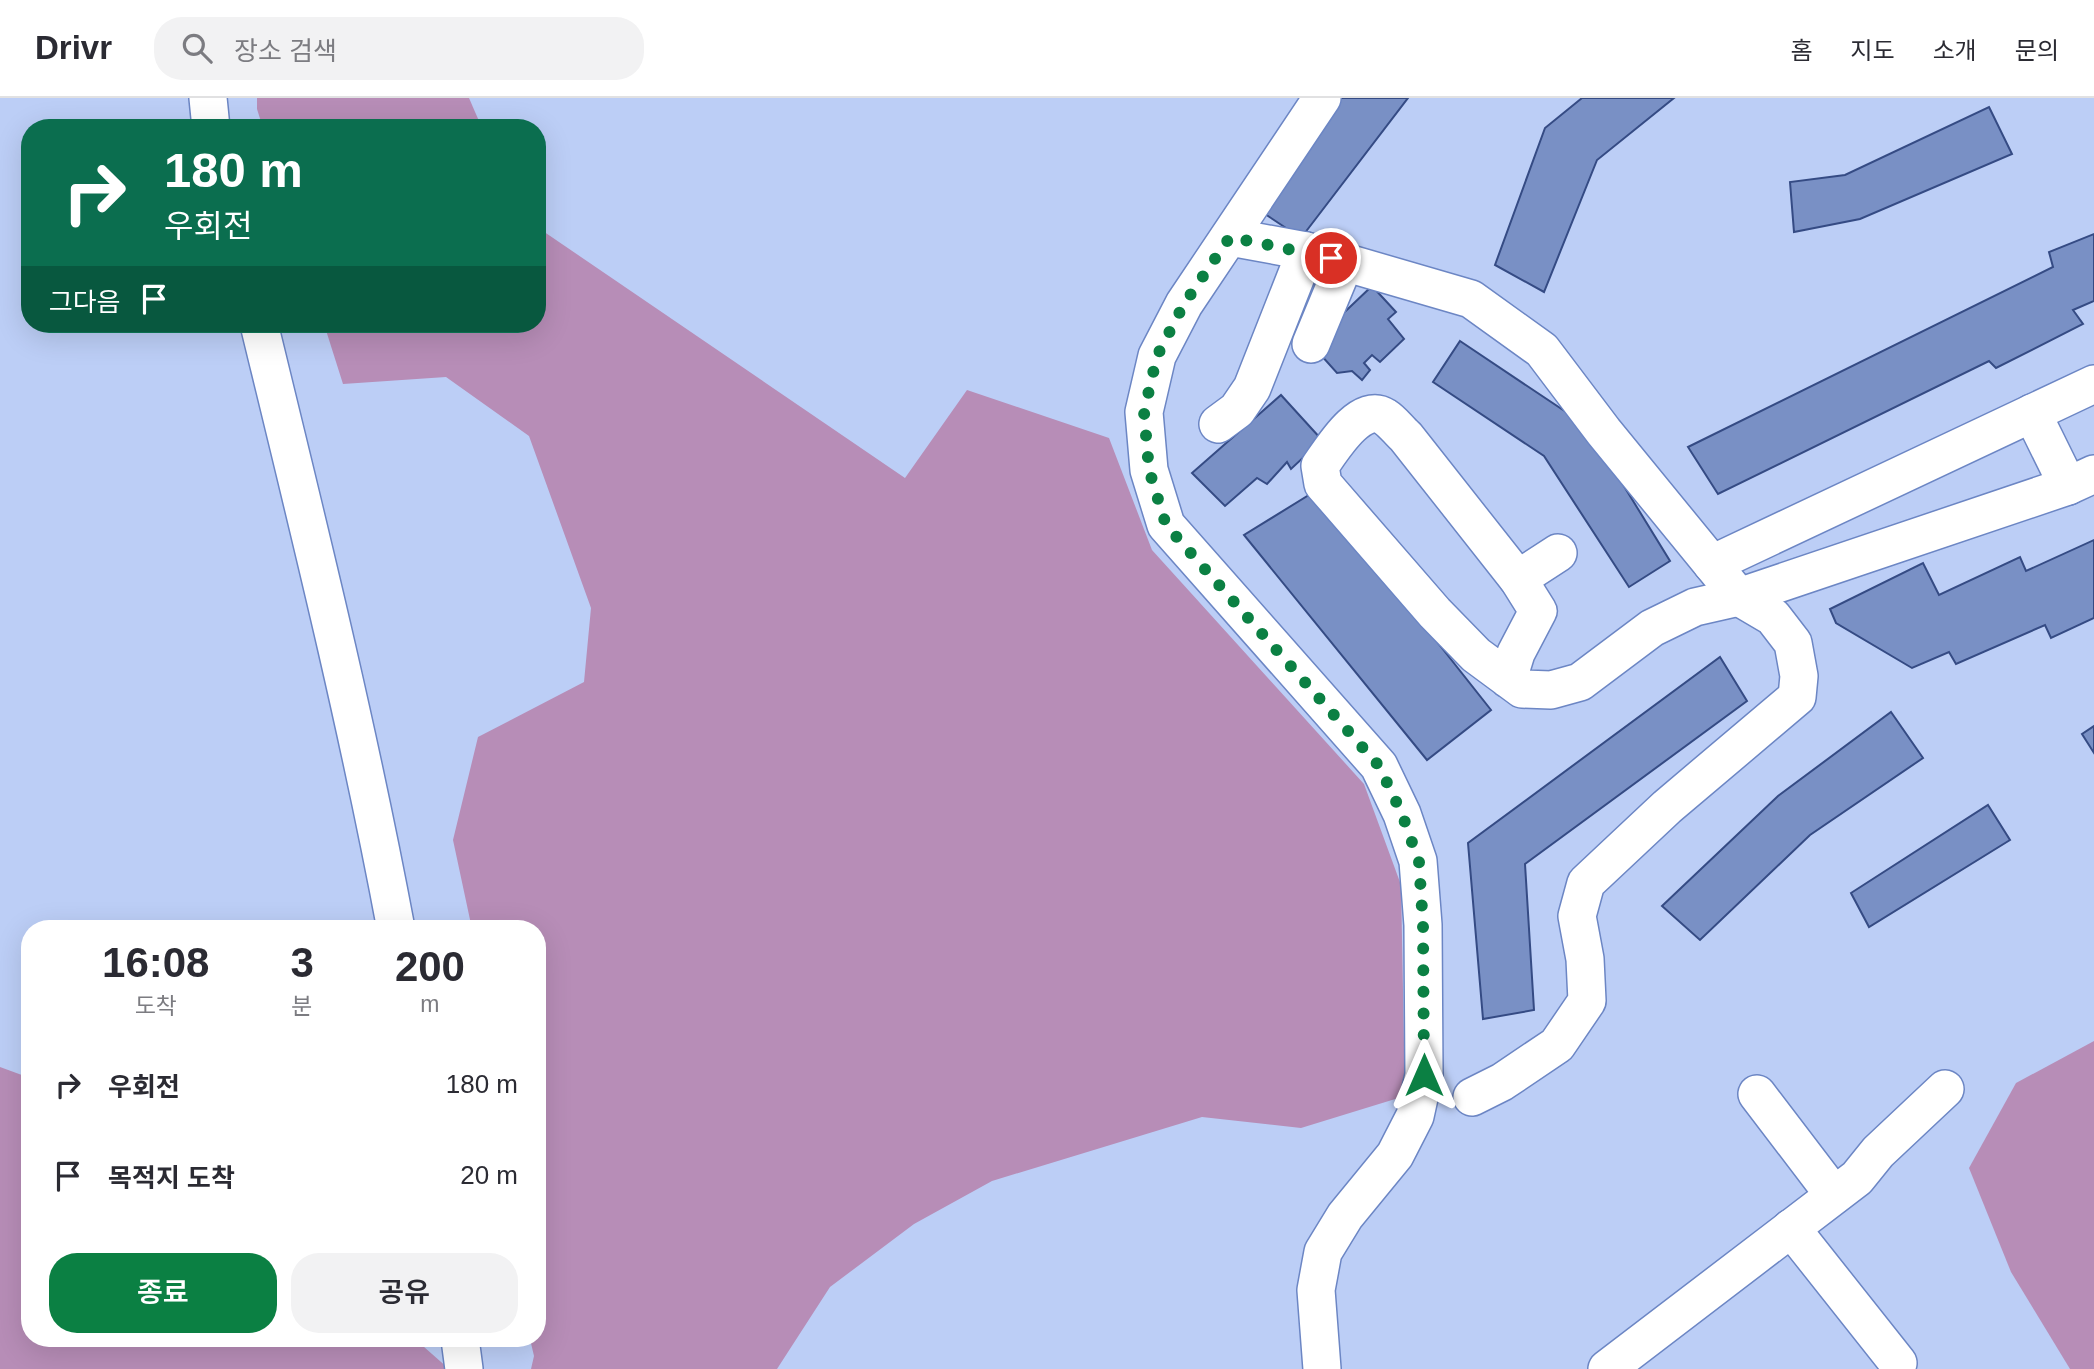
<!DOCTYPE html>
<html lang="ko">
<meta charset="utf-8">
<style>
body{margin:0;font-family:Helvetica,"Noto Sans KR",sans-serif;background:#f2f2f3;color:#2b2b33;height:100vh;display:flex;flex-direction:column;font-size:26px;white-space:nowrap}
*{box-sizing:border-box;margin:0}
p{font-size:23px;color:#7c7c81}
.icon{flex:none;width:38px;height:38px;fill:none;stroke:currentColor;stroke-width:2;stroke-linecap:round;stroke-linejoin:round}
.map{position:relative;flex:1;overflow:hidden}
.drawer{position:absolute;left:21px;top:822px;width:525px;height:427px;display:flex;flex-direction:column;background:#fff;border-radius:28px;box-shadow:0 7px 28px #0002}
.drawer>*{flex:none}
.banner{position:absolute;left:21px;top:21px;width:525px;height:214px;border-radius:28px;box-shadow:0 7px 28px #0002;background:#0b6e4f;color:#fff;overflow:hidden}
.pin{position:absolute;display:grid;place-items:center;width:60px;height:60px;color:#fff;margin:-30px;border:4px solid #fff;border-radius:50%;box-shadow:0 2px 7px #0007}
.me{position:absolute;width:77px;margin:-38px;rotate:0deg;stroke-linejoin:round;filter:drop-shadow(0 0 5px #0008)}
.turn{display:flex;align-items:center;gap:24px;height:147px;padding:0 28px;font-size:32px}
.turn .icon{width:91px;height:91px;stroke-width:2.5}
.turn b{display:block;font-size:49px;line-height:60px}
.then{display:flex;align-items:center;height:66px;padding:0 28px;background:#0003;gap:14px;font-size:26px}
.eta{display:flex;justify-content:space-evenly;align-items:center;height:119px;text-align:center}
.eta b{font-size:42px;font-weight:600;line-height:49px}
.cta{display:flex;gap:14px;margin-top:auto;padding:14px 28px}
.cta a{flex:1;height:80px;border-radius:28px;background:#0b8043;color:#fff;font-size:28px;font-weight:600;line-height:80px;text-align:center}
.cta a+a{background:#f2f2f3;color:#2b2b33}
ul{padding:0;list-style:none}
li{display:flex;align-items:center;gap:21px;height:91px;padding:0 28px}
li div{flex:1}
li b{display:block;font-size:26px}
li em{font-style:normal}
header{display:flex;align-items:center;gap:42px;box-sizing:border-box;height:98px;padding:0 35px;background:#fff;border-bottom:2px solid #e1e1e2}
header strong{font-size:33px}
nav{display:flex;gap:38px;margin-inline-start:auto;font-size:24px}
.search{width:490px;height:63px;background:#f2f2f3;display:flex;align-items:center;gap:18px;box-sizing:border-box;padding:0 24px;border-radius:28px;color:#7c7c81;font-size:26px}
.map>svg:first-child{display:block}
</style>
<header>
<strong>Drivr</strong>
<div class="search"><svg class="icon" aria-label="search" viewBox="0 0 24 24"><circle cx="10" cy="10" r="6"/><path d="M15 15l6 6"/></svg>장소 검색</div>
<nav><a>홈</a><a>지도</a><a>소개</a><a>문의</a></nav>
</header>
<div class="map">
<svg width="2094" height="1271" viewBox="0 0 2094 1271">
<rect width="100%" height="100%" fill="#bccef6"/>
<g fill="#b78db7">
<path d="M 257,0 L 469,0 L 482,30 L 263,30 L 257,11 Z"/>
<path d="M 537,129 L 905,380 L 967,292 L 1109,340 L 1152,452 L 1364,686 L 1401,787 L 1405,998 L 1301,1030 L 1202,1019 L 992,1083 L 914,1126 L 830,1189 L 777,1271 L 531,1271 L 534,1258 L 530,1241 L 537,1241 L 537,831 L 472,831 L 453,742 L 478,639 L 584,584 L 591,510 L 529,338 L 446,279 L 343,286 L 324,226 L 537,226 Z"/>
<path d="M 2094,943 L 2094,1271 L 2070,1271 L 2011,1174 L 1969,1070 L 2016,985 Z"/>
<path d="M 0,969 L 30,980 L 30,1241 L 415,1241 L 449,1271 L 0,1271 Z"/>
</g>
<g fill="#7990c5" stroke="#354b84" stroke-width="2">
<path d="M 1340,0 L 1408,0 L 1301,140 L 1259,112 Z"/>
<path d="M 1582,0 L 1674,0 L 1597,62 L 1544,194 L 1495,167 L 1545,30 Z"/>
<path d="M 1989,9 L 2012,56 L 1860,121 L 1794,134 L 1790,84 L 1845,77 Z"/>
<path d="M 2094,136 L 2094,203 L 2073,212 L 2083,226 L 1996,270 L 1989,263 L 1718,396 L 1688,349 L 2053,169 L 2049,154 Z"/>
<path d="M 1372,188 L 1396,214 L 1388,221 L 1404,241 L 1380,264 L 1372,257 L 1364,265 L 1370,272 L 1362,282 L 1352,273 L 1337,275 L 1311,246 Z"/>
<path d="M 1460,243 L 1587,328 L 1670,463 L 1629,489 L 1544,358 L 1433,284 Z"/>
<path d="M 1281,297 L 1322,342 L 1291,371 L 1287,364 L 1267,386 L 1257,380 L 1225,408 L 1192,375 Z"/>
<path d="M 1317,392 L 1491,612 L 1427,662 L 1244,437 Z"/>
<path d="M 2094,442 L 2094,520 L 2051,540 L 2045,527 L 1956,566 L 1949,554 L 1912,570 L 1836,525 L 1830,511 L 1923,465 L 1939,497 L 2020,459 L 2026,473 Z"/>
<path d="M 1720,559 L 1747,603 L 1525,766 L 1534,912 L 1483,921 L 1468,745 Z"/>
<path d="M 1891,614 L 1923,660 L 1810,737 L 1700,842 L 1662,808 L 1778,698 Z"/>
<path d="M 2094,628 L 2094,655 L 2082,636 Z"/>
<path d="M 1988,707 L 2010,742 L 1869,829 L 1851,795 Z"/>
</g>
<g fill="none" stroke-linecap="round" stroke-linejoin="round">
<g stroke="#6c86c4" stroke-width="40">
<g id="minor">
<path d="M 208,0 L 211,30"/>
<path d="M 1322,0 L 1184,206 L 1157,258 L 1144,314 L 1149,372 L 1166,427 L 1379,668 L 1402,716 L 1418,763 L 1423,827 L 1424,977 L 1415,1018 L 1395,1057 L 1345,1118 L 1323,1154 L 1316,1192 L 1322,1271"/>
<path d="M 1230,139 L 1306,153 L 1471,201 L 1542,252 L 1604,334 L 1739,499 L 1773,519 L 1793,545 L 1799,578 L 1797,599 L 1667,709 L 1586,785 L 1577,818 L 1585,861 L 1587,903 L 1557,947 L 1502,984 L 1472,999"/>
<path d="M 259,226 C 308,427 358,628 396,831"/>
<path d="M 1311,246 L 1345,164"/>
<path d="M 2032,315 L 2068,388"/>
<path d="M 1218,326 L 1237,312 L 1252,290 L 1306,153"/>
<path d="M 1712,466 L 2094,286"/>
<path d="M 1518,481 L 1558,455"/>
<path d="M 1508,581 L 1516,555 L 1538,513 L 1518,481 L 1406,339 C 1399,333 1393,324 1385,319 C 1361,303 1332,351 1320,368 L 1323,386 L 1435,515 L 1476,557 L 1522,591 L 1551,592 L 1580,584 L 1652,530 L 1695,509 L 1739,499 L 2068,388 L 2094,376"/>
<path d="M 1757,996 L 1834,1097"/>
<path d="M 1791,1130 L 1898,1265"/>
<path d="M 460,1241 L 464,1271"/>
<path d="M 1607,1271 L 1857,1080 L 1878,1054 L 1945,991"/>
</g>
</g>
<use href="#minor" stroke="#fff" stroke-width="37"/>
</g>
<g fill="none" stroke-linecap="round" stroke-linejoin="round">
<path stroke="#0b8043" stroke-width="12" stroke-dasharray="0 21.6" d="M 1331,160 L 1230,139 L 1184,206 L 1157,258 L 1144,314 L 1149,372 L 1166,427 L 1379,668 L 1402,716 L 1419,764 L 1423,827 L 1424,977"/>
</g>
</svg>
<div class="pin" style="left:1331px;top:160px;background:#d93025"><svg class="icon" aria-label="arrive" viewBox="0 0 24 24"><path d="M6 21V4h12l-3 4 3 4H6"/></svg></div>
<svg class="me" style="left:1424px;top:977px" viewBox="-20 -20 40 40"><path d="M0-17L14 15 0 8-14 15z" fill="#0b8043" stroke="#fff" stroke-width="4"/></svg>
<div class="banner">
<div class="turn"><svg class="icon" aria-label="right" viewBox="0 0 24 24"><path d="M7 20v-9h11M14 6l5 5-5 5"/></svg><div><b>180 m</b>우회전</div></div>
<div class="then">그다음<svg class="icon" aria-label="arrive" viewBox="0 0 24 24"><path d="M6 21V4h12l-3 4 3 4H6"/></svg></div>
</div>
<section class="drawer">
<div class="eta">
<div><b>16:08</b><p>도착</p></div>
<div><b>3</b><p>분</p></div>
<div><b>200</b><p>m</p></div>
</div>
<ul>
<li><svg class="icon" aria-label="right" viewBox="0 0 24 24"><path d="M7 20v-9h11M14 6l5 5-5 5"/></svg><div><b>우회전</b></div><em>180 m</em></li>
<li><svg class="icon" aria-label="arrive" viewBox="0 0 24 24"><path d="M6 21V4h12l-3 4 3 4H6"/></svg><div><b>목적지 도착</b></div><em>20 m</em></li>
</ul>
<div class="cta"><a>종료</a><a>공유</a></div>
</section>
</div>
